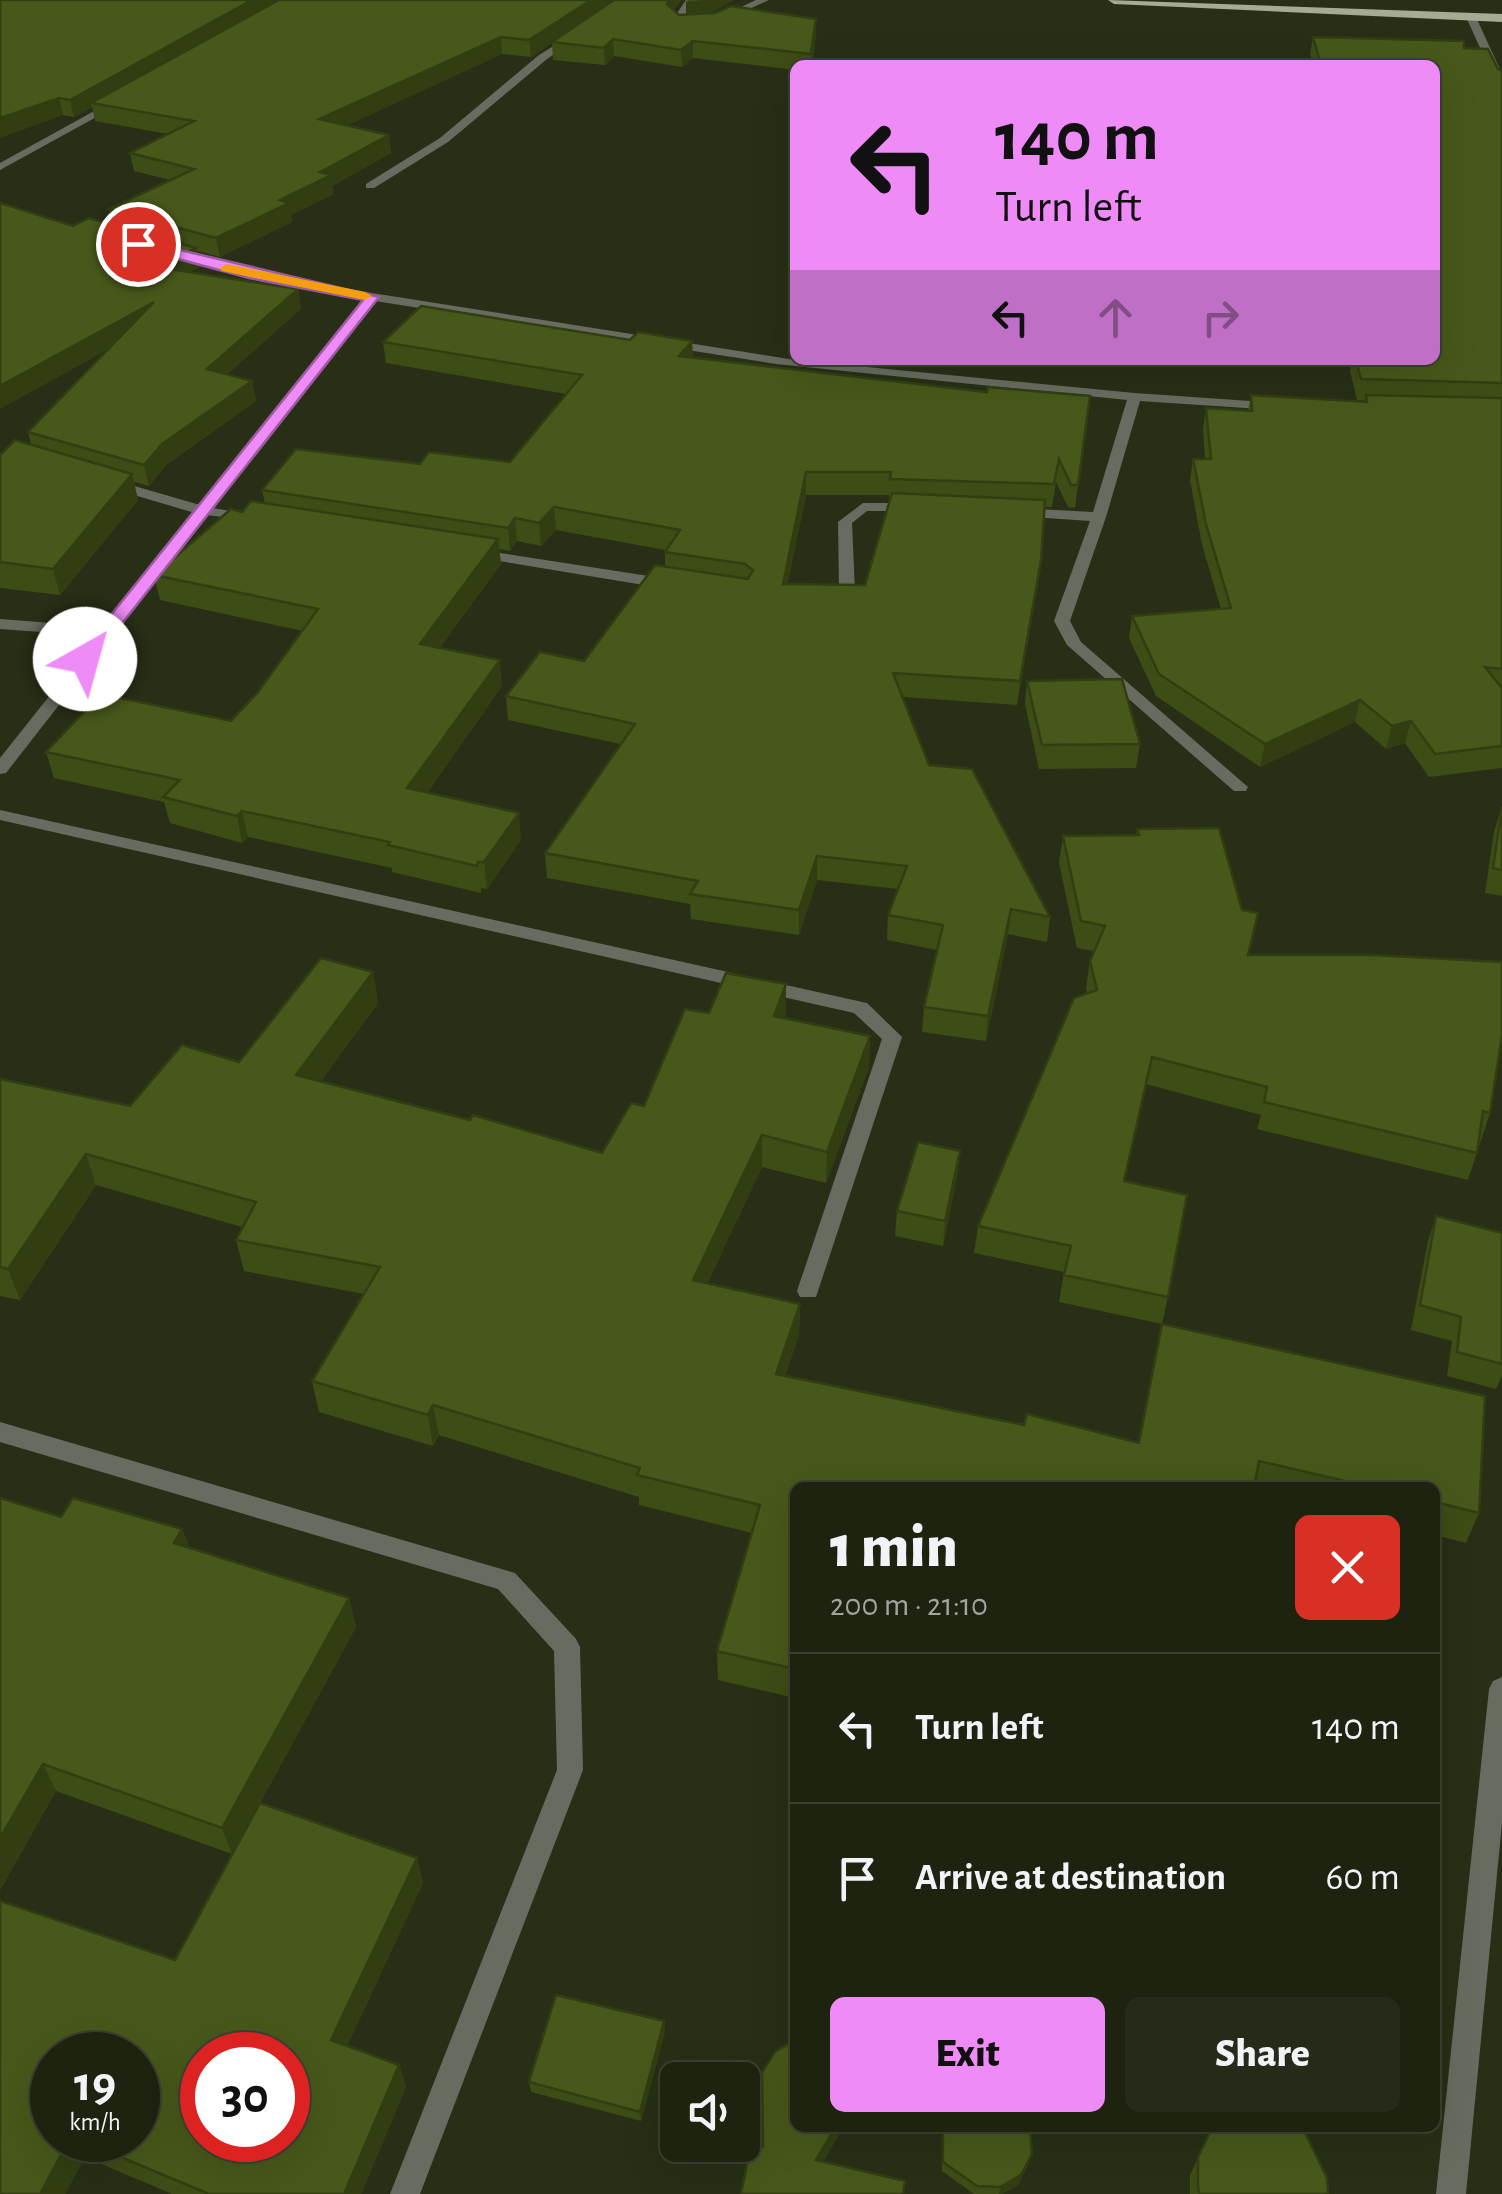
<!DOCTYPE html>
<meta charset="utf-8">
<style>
body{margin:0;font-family:"Alegreya Sans",sans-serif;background:#262b19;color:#f1f3f6;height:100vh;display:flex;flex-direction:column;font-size:38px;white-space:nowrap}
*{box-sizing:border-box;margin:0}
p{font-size:32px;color:#a1a49f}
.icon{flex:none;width:55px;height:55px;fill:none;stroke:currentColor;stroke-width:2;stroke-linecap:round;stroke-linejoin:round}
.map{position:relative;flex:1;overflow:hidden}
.sheet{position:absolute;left:790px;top:1482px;width:650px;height:650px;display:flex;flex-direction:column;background:#1e2310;border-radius:15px;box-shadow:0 10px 40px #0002,0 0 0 2px #3c4030}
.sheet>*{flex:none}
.hud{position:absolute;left:790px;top:60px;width:650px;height:305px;border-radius:15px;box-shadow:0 10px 40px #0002,0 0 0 2px #3c4030;background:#ef8bf7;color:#111;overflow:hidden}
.buttons{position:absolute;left:660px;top:2062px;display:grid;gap:20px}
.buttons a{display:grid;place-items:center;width:100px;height:100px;border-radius:15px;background:#1e2310;box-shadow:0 10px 40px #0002,0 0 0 2px #3c4030;font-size:50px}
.speed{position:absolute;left:30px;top:2032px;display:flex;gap:20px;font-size:50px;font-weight:700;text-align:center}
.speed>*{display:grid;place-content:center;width:130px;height:130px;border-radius:50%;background:#1e2310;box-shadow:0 10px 40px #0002,0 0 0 2px #3c4030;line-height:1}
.speed small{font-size:25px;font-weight:400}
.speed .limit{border:15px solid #d22;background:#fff;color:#111}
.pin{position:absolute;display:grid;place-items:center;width:85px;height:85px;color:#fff;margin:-42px;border:5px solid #fff;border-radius:50%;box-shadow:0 2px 10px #0007}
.me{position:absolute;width:110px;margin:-55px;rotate:38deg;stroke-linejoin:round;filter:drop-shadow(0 0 8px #0008)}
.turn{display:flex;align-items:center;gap:35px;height:210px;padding:0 40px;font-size:45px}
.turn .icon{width:130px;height:130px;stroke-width:2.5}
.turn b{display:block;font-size:70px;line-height:85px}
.lanes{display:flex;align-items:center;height:95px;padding:0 40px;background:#0003;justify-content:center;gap:50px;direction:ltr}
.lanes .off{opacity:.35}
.round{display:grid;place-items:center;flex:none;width:105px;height:105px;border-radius:15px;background:#262b19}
.head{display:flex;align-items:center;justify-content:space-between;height:170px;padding:0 40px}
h1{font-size:60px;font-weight:800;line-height:75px}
.button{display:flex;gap:20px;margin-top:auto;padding:20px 40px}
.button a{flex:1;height:115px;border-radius:15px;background:#ef8bf7;color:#111;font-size:40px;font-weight:800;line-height:115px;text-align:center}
.button a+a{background:#262b19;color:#f1f3f6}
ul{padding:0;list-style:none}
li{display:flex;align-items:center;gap:30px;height:150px;padding:0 40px;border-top:2px solid #3c4030}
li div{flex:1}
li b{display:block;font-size:38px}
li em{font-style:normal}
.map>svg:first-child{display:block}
</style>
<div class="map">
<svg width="1502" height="2194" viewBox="0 0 1502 2194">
<rect width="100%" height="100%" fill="#282f16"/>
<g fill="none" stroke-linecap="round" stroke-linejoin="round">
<g fill="#686c60" fill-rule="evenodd">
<path d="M 686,0 L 696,0 L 682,21 L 694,25 L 691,30 L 671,22 Z"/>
<path d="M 756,0 L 769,0 L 725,20 L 717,18 Z"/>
<path d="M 1471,14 L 1476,17 L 1502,74 L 1502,88 L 1497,85 L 1466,17 Z"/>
<path d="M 571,35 L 579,37 L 547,59 L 448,142 L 374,188 L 366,188 L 366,184 L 440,138 L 539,55 Z"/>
<path d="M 116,99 L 120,104 L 0,170 L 0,163 Z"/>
<path d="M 176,250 L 250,270 L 372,293 L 795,360 L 1135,393 L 1280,403 L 1282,406 L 1275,410 L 1140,401 L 1106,517 L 1070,621 L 1081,642 L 1248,787 L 1246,791 L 1234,791 L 1067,645 L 1054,621 L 1090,521 L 1017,516 L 1010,512 L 1017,508 L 1093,512 L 1127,400 L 776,364 L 375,301 L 213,508 L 253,515 L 253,521 L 207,515 L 6,773 L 0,774 L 0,758 L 97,636 L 0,629 L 0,619 L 104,627 L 195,513 L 107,487 L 107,481 L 117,481 L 200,505 L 364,299 L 249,277 L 172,257 L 172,251 Z"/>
<path d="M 863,503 L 913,503 L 920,507 L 913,511 L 867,511 L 852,523 L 855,592 L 847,597 L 839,592 L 838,522 Z"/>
<path d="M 474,549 L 668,579 L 676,584 L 668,589 L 469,556 L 469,550 Z"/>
<path d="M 0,810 L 867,1003 L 902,1037 L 816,1297 L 800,1297 L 797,1291 L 882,1039 L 854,1013 L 0,820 Z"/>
<path d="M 0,1422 L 515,1573 L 576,1639 L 580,1647 L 583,1770 L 420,2194 L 390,2194 L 557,1770 L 554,1651 L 498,1589 L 0,1442 Z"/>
<path d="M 1502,1677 L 1502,1823 L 1466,2194 L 1436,2194 L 1489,1689 L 1493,1681 Z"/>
</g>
<path fill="#a4ac93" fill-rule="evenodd" d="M 1108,0 L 1502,14 L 1502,22 L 1114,4 Z"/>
</g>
<g fill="#3e4c16" fill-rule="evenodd">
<path d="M 0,0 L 681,0 L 674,10 L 679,15 L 686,15 L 686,2 L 688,0 L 734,0 L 710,13 L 816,19 L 816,36 L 812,65 L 795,65 L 795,70 L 693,58 L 682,67 L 614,56 L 605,65 L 553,60 L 552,43 L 531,57 L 502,54 L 347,125 L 389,135 L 391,153 L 332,186 L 333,194 L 291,215 L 292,222 L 220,257 L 197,251 L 200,267 L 189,272 L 298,289 L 301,309 L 227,374 L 252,381 L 256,401 L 166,465 L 149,486 L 134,482 L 138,500 L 60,595 L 0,588 L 0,455 L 31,444 L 28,432 L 108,349 L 73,226 L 112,225 L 109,209 L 170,180 L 134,171 L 130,153 L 168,134 L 95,121 L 92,107 L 74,117 L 63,115 Z"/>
<path d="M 1313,37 L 1464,48 L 1502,71 L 1502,768 L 1429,777 L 1405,743 L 1386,749 L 1355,722 L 1260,767 L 1156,696 L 1129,638 L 1132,616 L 1221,609 L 1202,545 L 1190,480 L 1193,459 L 1205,459 L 1203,429 L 1206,408 L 1248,411 L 1251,395 L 1364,402 L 1364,400 L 1357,400 L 1350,371 L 1352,360 L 1435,360 L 1435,65 L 1313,65 L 1310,54 Z"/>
<path d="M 630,340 L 692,341 L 693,358 L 987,392 L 1090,396 L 1075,508 L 1068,507 L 1056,482 L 1052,507 L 1044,507 L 1038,583 L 1017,705 L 903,697 L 929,765 L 1050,917 L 1047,942 L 1008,934 L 986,1041 L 922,1032 L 924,1007 L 937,950 L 887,940 L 888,915 L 898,889 L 817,880 L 799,935 L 691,919 L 690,904 L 547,878 L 545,853 L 620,744 L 508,720 L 506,696 L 584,661 L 665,567 L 665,550 L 556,530 L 541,546 L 517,541 L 510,551 L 499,549 L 501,564 L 439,648 L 502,686 L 427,793 L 521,840 L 487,889 L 481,888 L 481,893 L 392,872 L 392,868 L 248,837 L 242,843 L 170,823 L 164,802 L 54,778 L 46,752 L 231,721 L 258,692 L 303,631 L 160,600 L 154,575 L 242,512 L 265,504 L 262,490 L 420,464 L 510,462 L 566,394 L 386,363 L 383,342 ZM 806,495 L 889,495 L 889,501 L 865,585 L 787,584 Z"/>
<path d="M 1027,681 L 1140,744 L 1136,768 L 1039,769 L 1025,704 Z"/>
<path d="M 1502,807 L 1502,896 L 1485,893 L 1494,832 Z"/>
<path d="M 1137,829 L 1248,955 L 1490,1113 L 1468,1180 L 1257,1129 L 1261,1115 L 1146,1084 L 1124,1182 L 1168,1297 L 1162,1324 L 1479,1513 L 1466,1543 L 1435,1535 L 1435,1488 L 795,1488 L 795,1698 L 718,1680 L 717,1651 L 752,1533 L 639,1505 L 639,1497 L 439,1435 L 433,1446 L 319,1412 L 312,1381 L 364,1294 L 244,1271 L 236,1240 L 242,1227 L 96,1185 L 20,1300 L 0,1296 L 0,1076 L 1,1080 L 130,1106 L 239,1062 L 373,972 L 378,1003 L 321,1081 L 602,1153 L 644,1106 L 709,1013 L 786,984 L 784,1018 L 870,1036 L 869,1067 L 826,1183 L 762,1167 L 707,1284 L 800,1304 L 799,1335 L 785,1376 L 1024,1425 L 1138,1443 L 1162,1324 L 1059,1302 L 1064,1272 L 974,1253 L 978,1226 L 1087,994 L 1086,988 L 1090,961 L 1094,951 L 1077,948 L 1059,863 L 1063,836 L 1136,835 Z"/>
<path d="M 960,1151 L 957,1176 L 943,1246 L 895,1236 L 897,1211 Z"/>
<path d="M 1436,1216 L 1502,1233 L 1502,1375 L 1496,1389 L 1447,1376 L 1452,1341 L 1411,1330 L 1428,1241 Z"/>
<path d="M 0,1498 L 61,1517 L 73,1498 L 182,1529 L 189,1547 L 349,1598 L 356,1627 L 260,1803 L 417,1858 L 423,1883 L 347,2046 L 399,2065 L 406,2087 L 361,2194 L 172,2194 L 85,2157 L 65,2194 L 0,2194 L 0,1901 L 175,1960 L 232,1854 L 56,1791 L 0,1890 ZM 52,2055 L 138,2055 L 138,2140 L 52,2140 ZM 202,2055 L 288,2055 L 288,2140 L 202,2140 Z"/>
<path d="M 665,2031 L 641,2121 L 531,2092 L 529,2082 Z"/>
<path d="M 942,2128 L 1032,2154 L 1029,2163 L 1018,2185 L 1002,2194 L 974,2194 L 942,2171 Z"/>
<path d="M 1210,2132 L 1328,2194 L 1190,2194 L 1190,2175 Z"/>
</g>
<g fill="#323e12">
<path d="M 252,0 L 284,0 L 91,103 L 92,107 L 74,117 L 70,100 Z"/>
<path d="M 591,0 L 617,0 L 531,57 L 529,40 Z"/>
<path d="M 669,0 L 681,0 L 667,20 L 667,4 Z"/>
<path d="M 703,0 L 734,0 L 701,18 L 686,19 L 686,2 Z"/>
<path d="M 816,19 L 816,36 L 811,65 L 811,54 Z"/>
<path d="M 501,37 L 502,54 L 322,137 L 319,119 Z"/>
<path d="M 613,39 L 614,56 L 605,65 L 604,48 Z"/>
<path d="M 693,41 L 693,58 L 682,67 L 681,50 Z"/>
<path d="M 59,98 L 63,115 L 0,138 L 0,118 Z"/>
<path d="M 389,135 L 391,153 L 332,186 L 333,194 L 291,215 L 292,222 L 220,257 L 216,238 L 280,200 L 320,172 Z"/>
<path d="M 196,248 L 200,267 L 160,286 L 156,267 Z"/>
<path d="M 298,289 L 301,309 L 211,389 L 207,369 Z"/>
<path d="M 154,302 L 158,322 L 0,409 L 0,386 Z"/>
<path d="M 692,341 L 693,362 L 679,356 Z"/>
<path d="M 252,381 L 256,401 L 166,465 L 149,486 L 144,465 L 162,444 Z"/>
<path d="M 806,472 L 806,495 L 783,607 L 783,584 Z"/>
<path d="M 132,474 L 138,500 L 60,595 L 53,569 Z"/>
<path d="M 554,507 L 556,530 L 541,546 L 539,523 Z"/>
<path d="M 515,518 L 517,541 L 510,551 L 508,528 Z"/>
<path d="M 498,539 L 501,564 L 424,670 L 420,644 Z"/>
<path d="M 1041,560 L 1038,583 L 1017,705 L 1020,681 Z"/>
<path d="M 500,660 L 502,686 L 411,815 L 407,788 Z"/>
<path d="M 1360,700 L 1355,722 L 1260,767 L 1265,744 Z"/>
<path d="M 1411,721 L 1405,743 L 1386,749 L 1392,726 Z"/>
<path d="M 242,811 L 248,837 L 242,843 L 237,816 Z"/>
<path d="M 519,813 L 521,840 L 487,889 L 484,862 Z"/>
<path d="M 817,856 L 817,880 L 799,935 L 799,910 Z"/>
<path d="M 1011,909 L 1008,934 L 986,1041 L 988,1016 Z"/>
<path d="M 373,972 L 378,1003 L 303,1106 L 296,1075 Z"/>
<path d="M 786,984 L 786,1015 L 773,1047 L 774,1016 Z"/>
<path d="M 870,1036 L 869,1067 L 826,1183 L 827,1152 Z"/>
<path d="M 762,1135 L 762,1167 L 694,1312 L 693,1280 Z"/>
<path d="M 960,1151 L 957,1176 L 943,1246 L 945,1221 Z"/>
<path d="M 86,1154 L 96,1185 L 20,1300 L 8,1269 Z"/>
<path d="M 800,1304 L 799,1335 L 775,1404 L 776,1374 Z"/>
<path d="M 433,1405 L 439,1435 L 433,1446 L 428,1415 Z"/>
<path d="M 182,1529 L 192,1558 L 174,1543 Z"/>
<path d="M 349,1598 L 356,1627 L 232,1854 L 222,1828 Z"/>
<path d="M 43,1764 L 56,1791 L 0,1890 L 0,1838 Z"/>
<path d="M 417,1858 L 423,1883 L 339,2063 L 331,2040 Z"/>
<path d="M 664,2021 L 665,2031 L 641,2121 L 640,2112 Z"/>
<path d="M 399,2065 L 406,2087 L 361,2194 L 344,2194 Z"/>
<path d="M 835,2128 L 843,2128 L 815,2176 L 816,2160 Z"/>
<path d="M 69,2140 L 73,2140 L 85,2157 L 65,2194 L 40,2194 Z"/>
<path d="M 1032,2154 L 1029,2163 L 1018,2185 L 1002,2194 L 999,2194 L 1000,2187 Z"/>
</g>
<g fill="#48581a" stroke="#323e12" stroke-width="2.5" fill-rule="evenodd">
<path d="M 0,0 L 252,0 L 70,100 L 59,98 L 0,118 Z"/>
<path d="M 279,0 L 591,0 L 529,40 L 501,37 L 319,119 L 389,135 L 320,172 L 331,175 L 280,200 L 289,203 L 216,238 L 109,209 L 194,169 L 130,153 L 194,121 L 91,103 Z"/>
<path d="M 614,0 L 669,0 L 667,4 L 679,15 L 715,13 L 731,6 L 816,19 L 811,54 L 693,41 L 681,50 L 613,39 L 604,48 L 552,42 Z"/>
<path d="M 1313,37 L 1464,41 L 1464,48 L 1488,49 L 1498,69 L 1502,71 L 1502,383 L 1361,379 L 1356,360 L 1435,360 L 1435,65 L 1321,65 Z"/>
<path d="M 0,203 L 73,226 L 89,218 L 196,248 L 156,267 L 298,289 L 207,369 L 252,381 L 162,444 L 144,465 L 28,432 L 154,302 L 0,386 Z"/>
<path d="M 421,306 L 630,340 L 638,332 L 692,341 L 679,356 L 987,392 L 988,387 L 1090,396 L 1078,485 L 1071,485 L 1059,459 L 1054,484 L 890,479 L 891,472 L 806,472 L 783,584 L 865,585 L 892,493 L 1045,500 L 1041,560 L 1020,681 L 893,673 L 929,765 L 972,769 L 1050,917 L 1011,909 L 988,1016 L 924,1007 L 943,925 L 888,915 L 907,866 L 817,856 L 799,910 L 690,894 L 698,881 L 545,853 L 635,724 L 506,696 L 540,652 L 584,661 L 655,565 L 748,579 L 753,570 L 745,564 L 665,552 L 680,530 L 554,507 L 539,523 L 515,518 L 508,528 L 262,490 L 296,449 L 420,464 L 429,452 L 510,462 L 582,375 L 383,342 Z"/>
<path d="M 1251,395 L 1367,402 L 1366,395 L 1502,398 L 1502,669 L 1485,667 L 1502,688 L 1502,746 L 1435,754 L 1411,721 L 1392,726 L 1360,700 L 1265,744 L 1159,674 L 1132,616 L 1231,608 L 1206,524 L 1193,459 L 1211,459 L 1206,408 L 1252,411 Z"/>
<path d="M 15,440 L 132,474 L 53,569 L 0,562 L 0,455 Z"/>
<path d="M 251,501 L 498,539 L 420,644 L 500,660 L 407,788 L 519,813 L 484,862 L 478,862 L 477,866 L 388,845 L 390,842 L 242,811 L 237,816 L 163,797 L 180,780 L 46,752 L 101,694 L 231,721 L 258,692 L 318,609 L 154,575 L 231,509 L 242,512 Z"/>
<path d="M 1122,679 L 1140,744 L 1042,745 L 1027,681 Z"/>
<path d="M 1502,807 L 1502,870 L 1493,868 Z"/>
<path d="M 1219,828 L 1242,910 L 1258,913 L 1248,955 L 1373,955 L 1502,962 L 1502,1035 L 1490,1113 L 1483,1111 L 1477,1153 L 1264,1102 L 1267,1087 L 1152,1057 L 1124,1181 L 1187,1195 L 1168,1297 L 1064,1275 L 1071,1246 L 978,1226 L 1074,998 L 1097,990 L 1090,961 L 1105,926 L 1081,921 L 1063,836 L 1139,835 L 1137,829 Z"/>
<path d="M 321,958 L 373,972 L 296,1075 L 470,1120 L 473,1115 L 602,1153 L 631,1103 L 644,1106 L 685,1009 L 709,1013 L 726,973 L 786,984 L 774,1016 L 870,1036 L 827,1152 L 762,1135 L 693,1280 L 800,1304 L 776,1374 L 1024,1425 L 1027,1414 L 1139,1443 L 1162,1324 L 1485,1396 L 1479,1513 L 1435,1502 L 1435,1488 L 1361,1488 L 1362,1485 L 1259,1461 L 1254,1488 L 795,1488 L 795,1669 L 717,1651 L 760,1505 L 637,1475 L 640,1468 L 433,1405 L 428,1415 L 312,1381 L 380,1267 L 236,1240 L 256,1202 L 86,1154 L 8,1269 L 0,1267 L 0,1079 L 130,1106 L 182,1045 L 239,1062 Z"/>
<path d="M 918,1142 L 960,1151 L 945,1221 L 897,1211 Z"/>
<path d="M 1436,1216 L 1502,1233 L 1502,1364 L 1457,1352 L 1461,1317 L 1420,1305 Z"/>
<path d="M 0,1498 L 61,1517 L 73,1498 L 182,1529 L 174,1543 L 349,1598 L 222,1828 L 43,1764 L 0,1838 Z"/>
<path d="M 260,1803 L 417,1858 L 331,2040 L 399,2065 L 344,2194 L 209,2194 L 80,2140 L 138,2140 L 138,2055 L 52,2055 L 52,2140 L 69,2140 L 40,2194 L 0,2194 L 0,1901 L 175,1960 ZM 202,2055 L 288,2055 L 288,2140 L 202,2140 Z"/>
<path d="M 556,1995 L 664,2021 L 640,2112 L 529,2082 Z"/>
<path d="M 795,2040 L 795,2128 L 835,2128 L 816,2160 L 905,2181 L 903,2194 L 741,2194 L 751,2144 L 763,2147 L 762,2072 L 775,2052 Z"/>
<path d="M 943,2128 L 1030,2128 L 1032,2154 L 1021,2175 L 1000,2187 L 977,2186 L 943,2162 Z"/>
<path d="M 1217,2128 L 1303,2128 L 1327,2178 L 1328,2194 L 1200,2194 L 1198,2188 L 1198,2157 L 1210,2132 Z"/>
</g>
<path fill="#ef8bf7" stroke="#9b5aa1" stroke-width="2.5" d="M 138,240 L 379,297 L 91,663 L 79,663 L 79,655 L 363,300 L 249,278 L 133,247 L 133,241 Z"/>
<path fill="#f59e0b" d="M 227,264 L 365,292 L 372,296 L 365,300 L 222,271 L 220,268 Z"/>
</svg>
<div class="buttons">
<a><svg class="icon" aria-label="sound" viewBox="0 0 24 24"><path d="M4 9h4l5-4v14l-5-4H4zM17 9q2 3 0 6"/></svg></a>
</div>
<div class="speed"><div>19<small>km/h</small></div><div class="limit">30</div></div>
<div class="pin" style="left:138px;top:244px;background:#d93025"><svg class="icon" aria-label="arrive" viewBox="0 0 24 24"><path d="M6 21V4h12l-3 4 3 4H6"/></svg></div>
<svg class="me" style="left:85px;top:659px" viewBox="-20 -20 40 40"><circle r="19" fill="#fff"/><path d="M0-13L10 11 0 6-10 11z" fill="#ef8bf7"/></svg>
<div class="hud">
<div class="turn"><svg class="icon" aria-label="left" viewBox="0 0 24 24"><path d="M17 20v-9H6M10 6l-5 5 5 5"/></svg><div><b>140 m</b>Turn left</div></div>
<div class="lanes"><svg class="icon" aria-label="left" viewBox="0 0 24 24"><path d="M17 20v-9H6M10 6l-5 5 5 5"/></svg><svg class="icon off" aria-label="ahead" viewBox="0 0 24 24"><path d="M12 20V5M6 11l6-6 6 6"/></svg><svg class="icon off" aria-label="right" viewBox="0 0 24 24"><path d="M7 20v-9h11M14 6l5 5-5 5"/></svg></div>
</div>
<section class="sheet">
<div class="head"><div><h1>1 min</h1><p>200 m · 21:10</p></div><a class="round" style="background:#d93025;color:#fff"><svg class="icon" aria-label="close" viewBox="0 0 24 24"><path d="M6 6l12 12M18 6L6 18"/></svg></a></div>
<ul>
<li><svg class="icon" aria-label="left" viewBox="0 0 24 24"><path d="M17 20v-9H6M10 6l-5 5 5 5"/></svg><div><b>Turn left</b></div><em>140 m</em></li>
<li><svg class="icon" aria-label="arrive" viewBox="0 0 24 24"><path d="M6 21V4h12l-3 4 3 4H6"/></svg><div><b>Arrive at destination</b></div><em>60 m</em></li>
</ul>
<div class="button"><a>Exit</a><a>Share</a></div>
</section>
</div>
